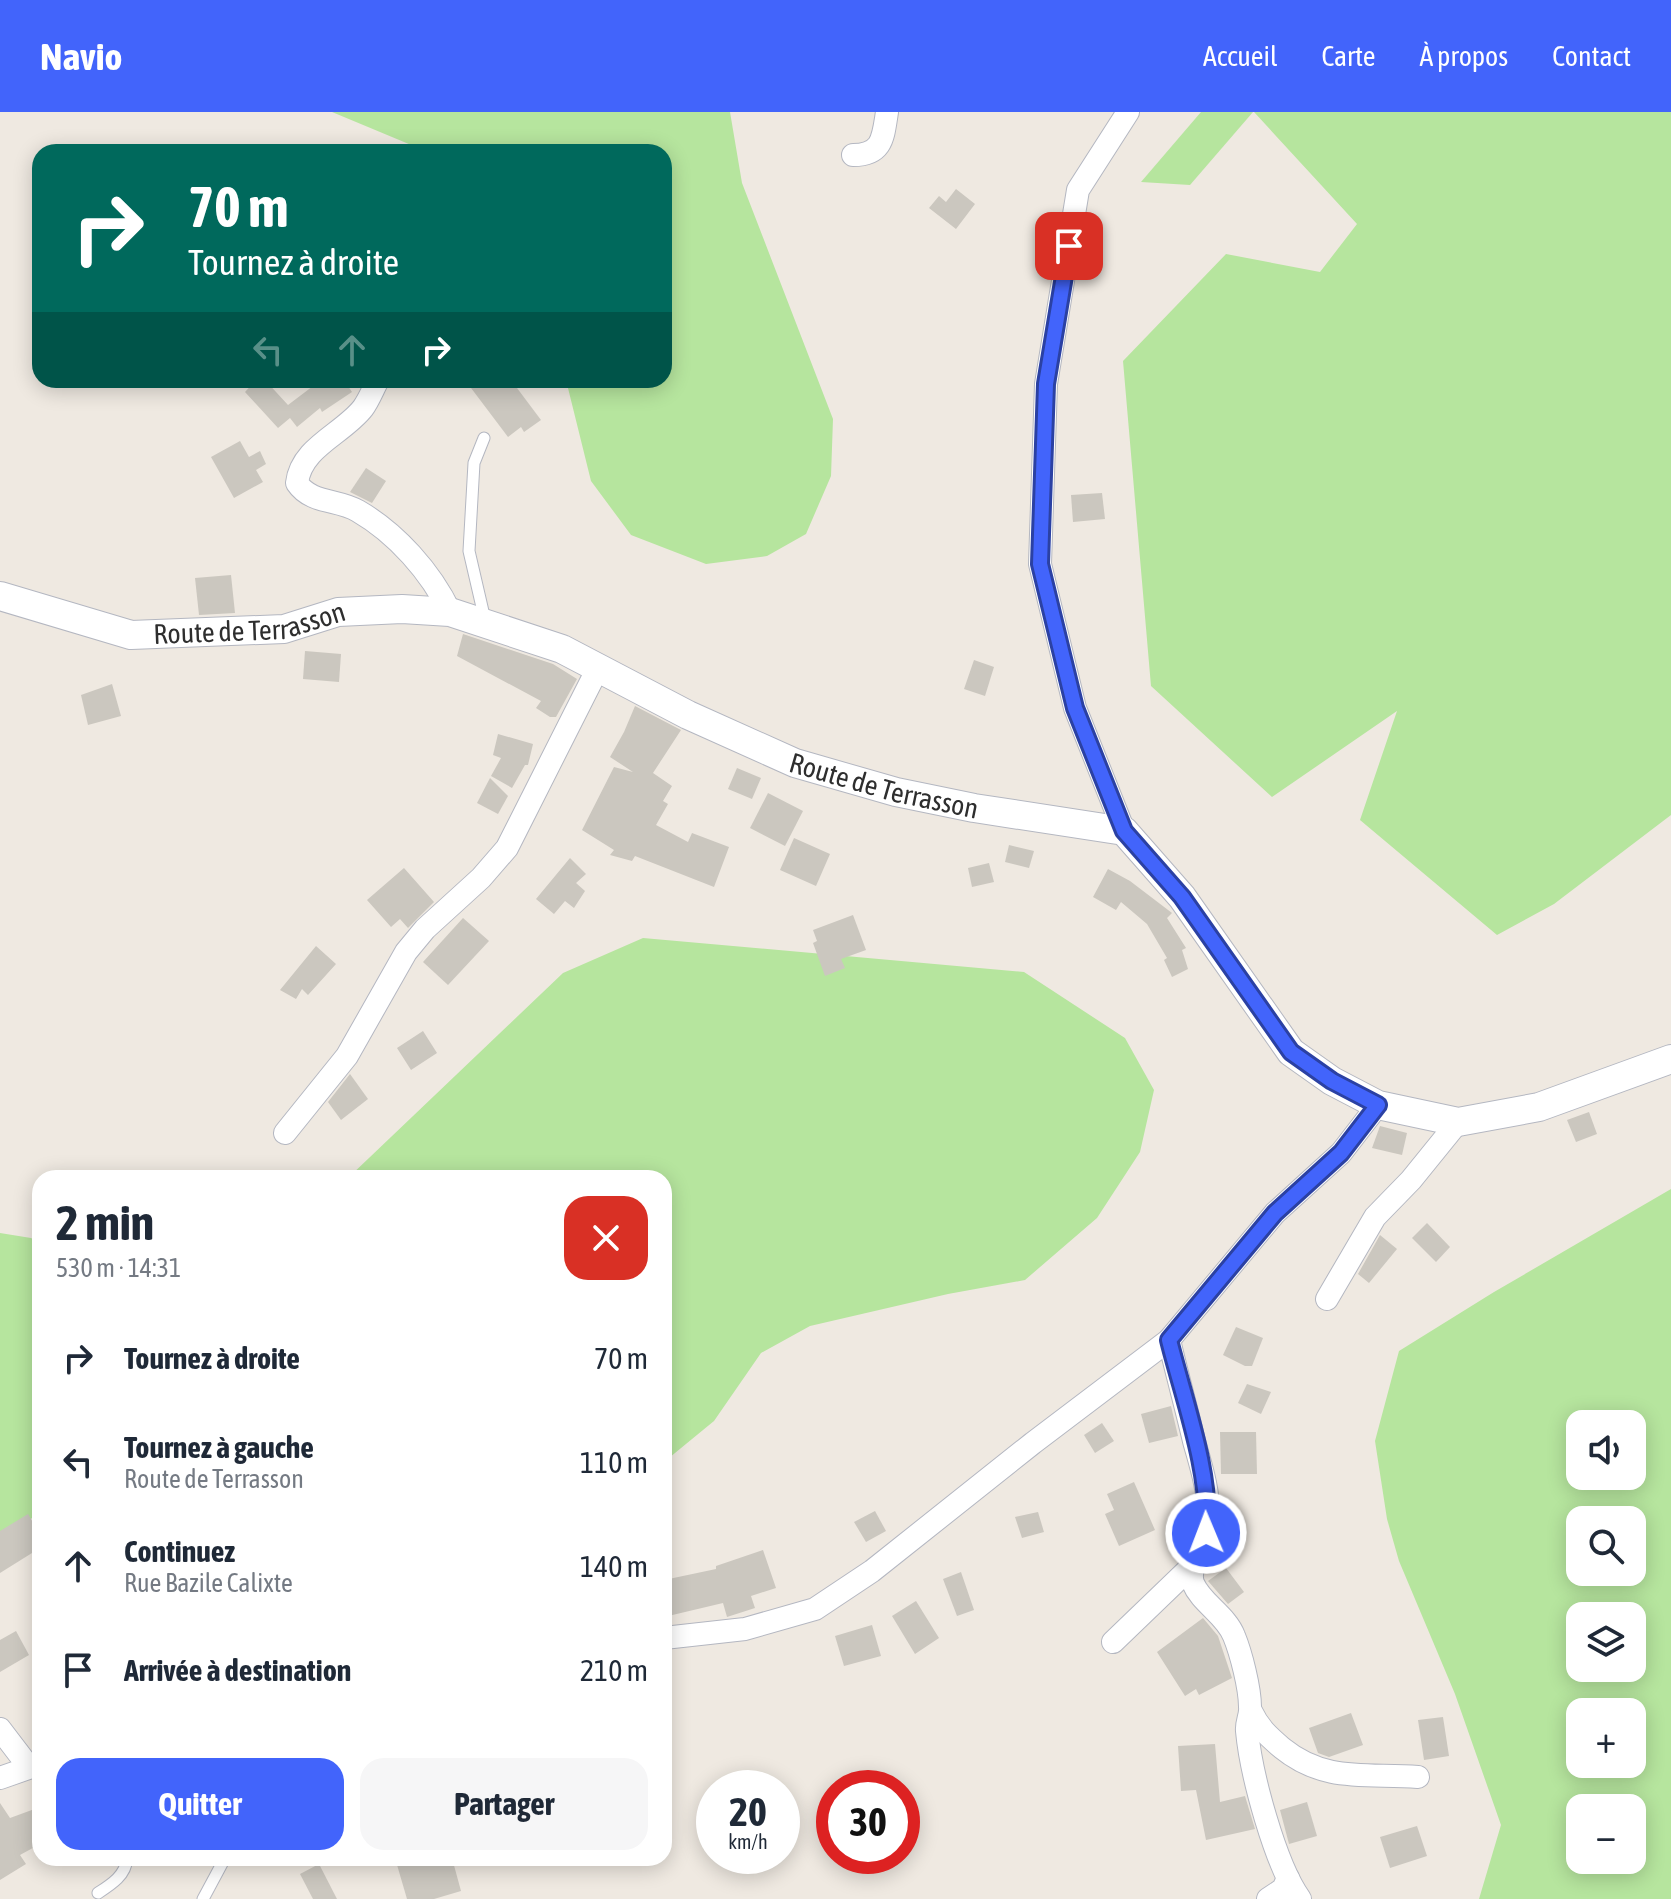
<!DOCTYPE html>
<html lang="fr">
<meta charset="utf-8">
<style>
body{margin:0;font-family:"Asap Condensed",sans-serif;background:#f6f6f7;color:#1f2937;height:100vh;display:flex;flex-direction:column;font-size:30px;white-space:nowrap}
*{box-sizing:border-box;margin:0}
p{font-size:26px;color:#747a83}
.icon{flex:none;width:44px;height:44px;fill:none;stroke:currentColor;stroke-width:2;stroke-linecap:round;stroke-linejoin:round}
.map{position:relative;flex:1;overflow:hidden}
.drawer{position:absolute;left:32px;top:1058px;width:640px;height:696px;display:flex;flex-direction:column;background:#fff;border-radius:24px;box-shadow:0 4px 20px #0003}
.drawer>*{flex:none}
.top-card{position:absolute;left:32px;top:32px;width:640px;height:244px;border-radius:24px;box-shadow:0 4px 20px #0003;background:#00695c;color:#fff;overflow:hidden}
.tools{position:absolute;left:1566px;top:1298px;display:grid;gap:16px}
.tools a{display:grid;place-items:center;width:80px;height:80px;border-radius:16px;background:#fff;box-shadow:0 4px 20px #0003;font-size:40px}
.speed{position:absolute;left:696px;top:1658px;display:flex;gap:16px;font-size:40px;font-weight:700;text-align:center}
.speed>*{display:grid;place-content:center;width:104px;height:104px;border-radius:50%;background:#fff;box-shadow:0 4px 20px #0003;line-height:1}
.speed small{font-size:20px;font-weight:400}
.speed .limit{border:12px solid #d22;background:#fff;color:#111}
.pin{position:absolute;display:grid;place-items:center;width:68px;height:68px;color:#fff;margin:-34px;border-radius:16px;box-shadow:0 4px 12px #0006}
.me{position:absolute;width:88px;margin:-44px;rotate:359deg;stroke-linejoin:round;filter:drop-shadow(0 0 6px #0008)}
.turn{display:flex;align-items:center;gap:28px;height:168px;padding:0 24px;font-size:36px}
.turn .icon{width:104px;height:104px;stroke-width:2.5}
.turn b{display:block;font-size:56px;line-height:68px}
.lanes{display:flex;align-items:center;height:76px;padding:0 24px;background:#0003;justify-content:center;gap:40px;direction:ltr}
.lanes .off{opacity:.35}
.round{display:grid;place-items:center;flex:none;width:84px;height:84px;border-radius:24px;background:#f6f6f7}
.head{display:flex;align-items:center;justify-content:space-between;height:136px;padding:0 24px}
h1{font-size:48px;font-weight:700;line-height:60px}
.primary-button{display:flex;gap:16px;margin-top:auto;padding:16px 24px}
.primary-button a{flex:1;height:92px;border-radius:24px;background:#4264fb;color:#fff;font-size:32px;font-weight:700;line-height:92px;text-align:center}
.primary-button a+a{background:#f6f6f7;color:#1f2937}
ul{padding:0;list-style:none}
li{display:flex;align-items:center;gap:24px;height:104px;padding:0 24px}
li div{flex:1}
li b{display:block;font-size:30px}
li em{font-style:normal}
header{display:flex;align-items:center;gap:48px;box-sizing:border-box;height:112px;padding:0 40px;background:#4264fb;color:#fff}
header strong{font-size:38px}
nav{display:flex;gap:44px;margin-inline-start:auto;font-size:28px}
.map>svg:first-child{display:block}
</style>
<header>
<strong>Navio</strong>
<nav><a>Accueil</a><a>Carte</a><a>À propos</a><a>Contact</a></nav>
</header>
<div class="map">
<svg width="1671" height="1787" viewBox="0 0 1671 1787">
<rect width="100%" height="100%" fill="#efe9e1"/>
<g fill="#b6e59e" fill-rule="evenodd">
<path d="M 332,0 L 730,0 L 742,71 L 833,307 L 831,364 L 806,422 L 767,444 L 706,452 L 631,423 L 591,369 L 566,268 L 664,268 L 664,40 L 428,40 Z"/>
<path d="M 1201,0 L 1253,0 L 1190,73 L 1141,70 Z"/>
<path d="M 1254,0 L 1671,0 L 1671,703 L 1554,792 L 1497,823 L 1360,708 L 1397,599 L 1272,685 L 1151,574 L 1123,249 L 1226,142 L 1320,160 L 1357,112 Z"/>
<path d="M 643,826 L 1024,860 L 1125,926 L 1154,978 L 1140,1040 L 1097,1106 L 1025,1168 L 948,1182 L 810,1214 L 761,1241 L 714,1309 L 664,1350 L 664,1066 L 348,1066 L 563,861 Z"/>
<path d="M 1671,1077 L 1671,1787 L 1479,1787 L 1501,1713 L 1455,1582 L 1399,1449 L 1387,1407 L 1375,1329 L 1399,1239 L 1494,1180 ZM 1632,1312 L 1632,1364 L 1580,1364 L 1580,1312 ZM 1580,1408 L 1632,1408 L 1632,1460 L 1580,1460 ZM 1632,1504 L 1632,1556 L 1580,1556 L 1580,1504 ZM 1632,1600 L 1632,1652 L 1580,1652 L 1580,1600 ZM 1580,1696 L 1632,1696 L 1632,1748 L 1580,1748 Z"/>
<path d="M 0,1121 L 31,1126 L 40,1131 L 40,1402 L 17,1414 L 0,1430 Z"/>
</g>
<g fill="#cbc7bf">
<path d="M 956,77 L 975,92 L 956,117 L 929,96 L 939,84 L 946,90 Z"/>
<path d="M 256,268 L 265,268 L 288,293 L 321,268 L 344,268 L 352,280 L 322,300 L 320,296 L 297,315 L 290,306 L 278,316 L 245,280 Z"/>
<path d="M 465,268 L 511,268 L 541,308 L 524,320 L 521,315 L 508,325 Z"/>
<path d="M 240,329 L 249,345 L 260,339 L 266,352 L 256,358 L 263,370 L 234,386 L 211,345 Z"/>
<path d="M 366,356 L 386,369 L 372,391 L 350,380 Z"/>
<path d="M 1102,381 L 1105,407 L 1073,410 L 1071,383 Z"/>
<path d="M 231,463 L 235,501 L 199,503 L 195,466 Z"/>
<path d="M 463,522 L 553,552 L 577,567 L 556,605 L 550,605 L 536,596 L 541,589 L 457,544 Z"/>
<path d="M 305,539 L 341,542 L 339,570 L 303,567 Z"/>
<path d="M 974,548 L 994,555 L 985,584 L 964,577 Z"/>
<path d="M 112,572 L 121,604 L 88,613 L 81,583 Z"/>
<path d="M 635,594 L 681,618 L 653,661 L 672,674 L 663,689 L 668,692 L 656,713 L 688,730 L 692,721 L 729,735 L 714,775 L 635,744 L 632,749 L 610,743 L 614,738 L 582,718 L 614,655 L 633,660 L 610,645 L 624,620 Z"/>
<path d="M 498,622 L 533,632 L 528,653 L 525,653 L 512,676 L 491,664 L 501,646 L 493,643 Z"/>
<path d="M 737,656 L 761,666 L 752,687 L 728,677 Z"/>
<path d="M 490,666 L 508,684 L 498,702 L 477,691 Z"/>
<path d="M 768,681 L 803,699 L 785,734 L 750,716 Z"/>
<path d="M 794,726 L 830,742 L 816,774 L 780,758 Z"/>
<path d="M 1009,733 L 1034,739 L 1029,756 L 1005,750 Z"/>
<path d="M 570,746 L 586,762 L 576,771 L 585,779 L 574,796 L 565,789 L 554,802 L 536,787 Z"/>
<path d="M 989,751 L 994,770 L 972,775 L 968,756 Z"/>
<path d="M 404,756 L 434,790 L 408,816 L 400,807 L 391,815 L 367,788 Z"/>
<path d="M 1108,757 L 1130,769 L 1172,801 L 1167,806 L 1186,836 L 1182,838 L 1188,857 L 1172,865 L 1164,848 L 1167,846 L 1147,812 L 1121,790 L 1116,798 L 1093,785 Z"/>
<path d="M 853,803 L 866,838 L 841,847 L 845,856 L 825,864 L 813,831 L 817,829 L 813,818 Z"/>
<path d="M 463,806 L 489,829 L 448,873 L 423,850 Z"/>
<path d="M 316,834 L 336,852 L 308,883 L 302,877 L 296,887 L 280,878 Z"/>
<path d="M 423,919 L 437,941 L 411,958 L 397,936 Z"/>
<path d="M 350,962 L 368,987 L 341,1008 L 328,990 Z"/>
<path d="M 1589,1000 L 1597,1022 L 1576,1030 L 1567,1008 Z"/>
<path d="M 1380,1014 L 1407,1021 L 1402,1043 L 1372,1036 Z"/>
<path d="M 1427,1111 L 1450,1135 L 1436,1150 L 1412,1126 Z"/>
<path d="M 1380,1123 L 1397,1137 L 1369,1171 L 1358,1162 Z"/>
<path d="M 1236,1215 L 1263,1226 L 1252,1254 L 1245,1254 L 1223,1243 Z"/>
<path d="M 1247,1272 L 1271,1280 L 1261,1302 L 1238,1291 Z"/>
<path d="M 1171,1294 L 1178,1324 L 1149,1331 L 1141,1302 Z"/>
<path d="M 1102,1311 L 1114,1329 L 1095,1341 L 1084,1323 Z"/>
<path d="M 1220,1320 L 1256,1320 L 1257,1362 L 1221,1362 Z"/>
<path d="M 1134,1370 L 1155,1418 L 1119,1434 L 1105,1402 L 1114,1398 L 1107,1382 Z"/>
<path d="M 875,1399 L 886,1419 L 866,1430 L 854,1410 Z"/>
<path d="M 1038,1400 L 1044,1420 L 1022,1426 L 1015,1405 Z"/>
<path d="M 28,1402 L 40,1422 L 40,1436 L 0,1461 L 0,1419 Z"/>
<path d="M 763,1438 L 776,1476 L 751,1484 L 755,1496 L 727,1505 L 723,1491 L 664,1505 L 664,1468 L 716,1457 L 716,1454 Z"/>
<path d="M 1226,1456 L 1244,1480 L 1228,1492 L 1208,1469 Z"/>
<path d="M 961,1460 L 974,1498 L 957,1504 L 943,1467 Z"/>
<path d="M 916,1489 L 939,1526 L 915,1542 L 892,1504 Z"/>
<path d="M 1203,1506 L 1218,1524 L 1232,1566 L 1199,1583 L 1196,1577 L 1185,1584 L 1157,1540 Z"/>
<path d="M 872,1513 L 881,1544 L 844,1554 L 835,1524 Z"/>
<path d="M 16,1519 L 29,1543 L 0,1560 L 0,1528 Z"/>
<path d="M 1351,1601 L 1363,1633 L 1329,1645 L 1318,1641 L 1309,1616 Z"/>
<path d="M 1443,1605 L 1449,1644 L 1424,1648 L 1418,1608 Z"/>
<path d="M 1215,1632 L 1220,1690 L 1245,1684 L 1255,1717 L 1206,1728 L 1196,1678 L 1181,1679 L 1178,1634 Z"/>
<path d="M 1307,1690 L 1317,1724 L 1289,1732 L 1280,1698 Z"/>
<path d="M 0,1691 L 10,1706 L 40,1695 L 40,1732 L 20,1743 L 26,1752 L 0,1768 Z"/>
<path d="M 1417,1714 L 1427,1744 L 1390,1756 L 1380,1725 Z"/>
<path d="M 395,1746 L 452,1746 L 461,1779 L 434,1787 L 407,1787 Z"/>
<path d="M 319,1752 L 337,1787 L 313,1787 L 300,1762 Z"/>
</g>
<g fill="none" stroke-linecap="round" stroke-linejoin="round">
<g stroke="#b4b7c1" stroke-width="13">
<g id="service">
<path d="M 484,326 L 474,351 L 469,439 L 485,508"/>
<path d="M 98,1781 C 112,1772 126,1763 127,1746"/>
<path d="M 203,1787 L 225,1746"/>
</g>
</g>
<g stroke="#b4b7c1" stroke-width="24">
<g id="minor">
<path d="M 853,43 C 883,43 883,25 887,0"/>
<path d="M 378,268 C 373,277 369,288 363,296 C 343,322 301,335 297,371 C 311,392 338,387 358,399 C 396,421 431,460 450,500"/>
<path d="M 1124,719 L 1075,596 L 1040,452 L 1046,272 L 1078,78 L 1128,0"/>
<path d="M 285,1021 L 347,944 L 406,840 L 425,817 L 481,766 L 507,736 L 598,556"/>
<path d="M 1327,1187 L 1375,1105 L 1411,1068 L 1458,1010"/>
<path d="M 1169,1228 C 1177,1262 1186,1295 1194,1329 C 1200,1351 1209,1378 1208,1401 C 1208,1423 1187,1455 1193,1471 C 1201,1491 1226,1503 1234,1524 C 1241,1541 1250,1576 1250,1595 C 1251,1603 1246,1610 1247,1619 C 1251,1662 1275,1752 1300,1787"/>
<path d="M 664,1526 L 745,1517 L 815,1497 L 872,1459 L 1033,1331 L 1169,1228 L 1275,1101 L 1341,1041 L 1378,993"/>
<path d="M 1113,1530 L 1192,1454"/>
<path d="M 1251,1599 C 1259,1616 1268,1624 1282,1636 C 1325,1671 1367,1661 1418,1665"/>
<path d="M 0,1617 L 29,1655"/>
<path d="M 0,1666 L 40,1652"/>
<path d="M 1268,1787 L 1283,1777 L 1288,1766"/>
</g>
</g>
<g stroke="#b4b7c1" stroke-width="30">
<g id="tertiary">
<path id="s1" d="M 0,484 L 131,523 L 284,517 L 338,500 L 402,497 L 450,500 L 562,537 L 688,603 L 795,651 L 896,680 L 974,696 L 1124,719 L 1182,785 L 1291,940 L 1332,969 L 1378,993 L 1458,1010 L 1539,995 L 1671,947"/>
</g>
</g>
<use href="#service" stroke="#fff" stroke-width="11"/>
<use href="#minor" stroke="#fff" stroke-width="22"/>
<use href="#tertiary" stroke="#fff" stroke-width="28"/>
</g>
<g fill="none" stroke-linecap="round" stroke-linejoin="round">
<g stroke="#2b41a3" stroke-width="20">
<path id="route" d="M 1069,134 L 1046,272 L 1040,452 L 1075,596 L 1124,719 L 1182,785 L 1291,940 L 1332,969 L 1378,993 L 1341,1041 L 1275,1101 L 1169,1228 C 1183,1285 1212,1363 1206,1421"/>
</g>
<use href="#route" stroke="#4264fb" stroke-width="14"/>
</g>
<g text-anchor="middle" stroke-width="8" stroke-linejoin="round" paint-order="stroke">
<g font-size="28" fill="#2e2e2e" stroke="#fff">
<text dy="10" stroke="none"><textPath href="#s1" startOffset="256">Route de Terrasson</textPath></text>
<text dy="10" stroke="none"><textPath href="#s1" startOffset="928">Route de Terrasson</textPath></text>
</g>
</g>
</svg>
<div class="tools">
<a><svg class="icon" aria-label="sound" viewBox="0 0 24 24"><path d="M4 9h4l5-4v14l-5-4H4zM17 9q2 3 0 6"/></svg></a>
<a><svg class="icon" aria-label="search" viewBox="0 0 24 24"><circle cx="10" cy="10" r="6"/><path d="M15 15l6 6"/></svg></a>
<a><svg class="icon" aria-label="layers" viewBox="0 0 24 24"><path d="M12 4l9 5-9 5-9-5zM3 14l9 5 9-5"/></svg></a>
<a>+</a>
<a>−</a>
</div>
<div class="speed"><div>20<small>km/h</small></div><div class="limit">30</div></div>
<div class="pin" style="left:1069px;top:134px;background:#d93025"><svg class="icon" aria-label="arrive" viewBox="0 0 24 24"><path d="M6 21V4h12l-3 4 3 4H6"/></svg></div>
<svg class="me" style="left:1206px;top:1421px" viewBox="-20 -20 40 40"><circle r="17" fill="#4264fb" stroke="#fff" stroke-width="3"/><path d="M0-11L8 9 0 5-8 9z" fill="#fff"/></svg>
<div class="top-card">
<div class="turn"><svg class="icon" aria-label="right" viewBox="0 0 24 24"><path d="M7 20v-9h11M14 6l5 5-5 5"/></svg><div><b>70 m</b>Tournez à droite</div></div>
<div class="lanes"><svg class="icon off" aria-label="left" viewBox="0 0 24 24"><path d="M17 20v-9H6M10 6l-5 5 5 5"/></svg><svg class="icon off" aria-label="ahead" viewBox="0 0 24 24"><path d="M12 20V5M6 11l6-6 6 6"/></svg><svg class="icon" aria-label="right" viewBox="0 0 24 24"><path d="M7 20v-9h11M14 6l5 5-5 5"/></svg></div>
</div>
<section class="drawer">
<div class="head"><div><h1>2 min</h1><p>530 m · 14:31</p></div><a class="round" style="background:#d93025;color:#fff"><svg class="icon" aria-label="close" viewBox="0 0 24 24"><path d="M6 6l12 12M18 6L6 18"/></svg></a></div>
<ul>
<li><svg class="icon" aria-label="right" viewBox="0 0 24 24"><path d="M7 20v-9h11M14 6l5 5-5 5"/></svg><div><b>Tournez à droite</b></div><em>70 m</em></li>
<li><svg class="icon" aria-label="left" viewBox="0 0 24 24"><path d="M17 20v-9H6M10 6l-5 5 5 5"/></svg><div><b>Tournez à gauche</b><p>Route de Terrasson</p></div><em>110 m</em></li>
<li><svg class="icon" aria-label="ahead" viewBox="0 0 24 24"><path d="M12 20V5M6 11l6-6 6 6"/></svg><div><b>Continuez</b><p>Rue Bazile Calixte</p></div><em>140 m</em></li>
<li><svg class="icon" aria-label="arrive" viewBox="0 0 24 24"><path d="M6 21V4h12l-3 4 3 4H6"/></svg><div><b>Arrivée à destination</b></div><em>210 m</em></li>
</ul>
<div class="primary-button"><a>Quitter</a><a>Partager</a></div>
</section>
</div>
